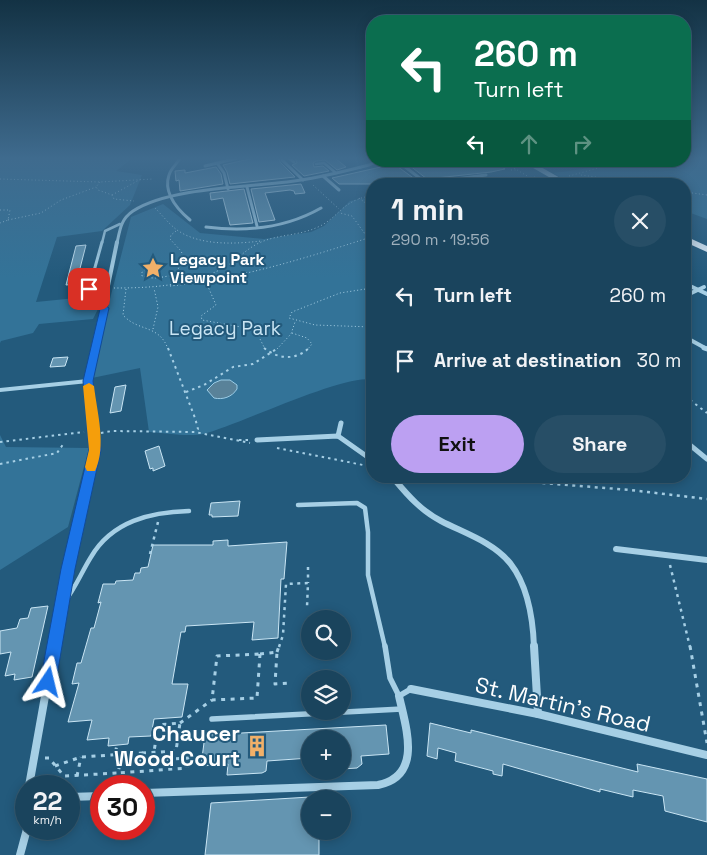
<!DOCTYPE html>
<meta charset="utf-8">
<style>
body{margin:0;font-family:"Space Grotesk",sans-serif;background:#274e66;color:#f1f3f6;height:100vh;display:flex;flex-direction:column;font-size:19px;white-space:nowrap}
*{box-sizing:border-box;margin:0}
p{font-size:16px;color:#9fb0bc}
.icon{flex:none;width:28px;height:28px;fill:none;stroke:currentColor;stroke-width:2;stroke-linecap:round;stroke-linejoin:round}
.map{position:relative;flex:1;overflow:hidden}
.drawer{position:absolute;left:366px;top:178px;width:325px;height:305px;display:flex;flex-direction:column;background:#1a445d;border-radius:20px;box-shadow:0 2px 12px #0003,0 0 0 1px #385c72}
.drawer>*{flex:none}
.banner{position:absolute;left:366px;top:15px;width:325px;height:152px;border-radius:20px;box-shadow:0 2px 12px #0003,0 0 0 1px #385c72;background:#0b6e4f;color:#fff;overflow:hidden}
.fabs{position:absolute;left:301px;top:610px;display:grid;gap:10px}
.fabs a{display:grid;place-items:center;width:50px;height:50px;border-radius:50%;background:#1a445d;box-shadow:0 2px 12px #0003,0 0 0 1px #385c72;font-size:25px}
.speed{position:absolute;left:15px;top:775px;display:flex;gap:10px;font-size:25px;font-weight:700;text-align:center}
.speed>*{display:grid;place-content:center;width:65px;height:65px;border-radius:50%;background:#1a445d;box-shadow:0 2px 12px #0003,0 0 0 1px #385c72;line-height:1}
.speed small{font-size:12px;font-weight:400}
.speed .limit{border:8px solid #d22;background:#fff;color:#111}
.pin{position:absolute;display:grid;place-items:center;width:42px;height:42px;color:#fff;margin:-21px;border-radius:10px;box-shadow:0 2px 8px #0006}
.me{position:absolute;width:55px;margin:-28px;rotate:10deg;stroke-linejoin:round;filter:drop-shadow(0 0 4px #0008)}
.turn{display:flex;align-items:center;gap:18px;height:105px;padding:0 25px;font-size:22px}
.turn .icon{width:65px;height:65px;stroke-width:2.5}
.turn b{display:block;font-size:35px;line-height:42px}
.lanes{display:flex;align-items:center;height:48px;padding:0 25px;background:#0003;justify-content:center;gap:25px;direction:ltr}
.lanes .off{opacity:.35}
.round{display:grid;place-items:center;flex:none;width:52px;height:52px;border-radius:26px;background:#274e66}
.head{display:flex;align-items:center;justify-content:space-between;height:85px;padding:0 25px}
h1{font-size:30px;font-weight:800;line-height:38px}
.action{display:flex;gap:10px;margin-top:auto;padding:10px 25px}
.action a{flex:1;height:58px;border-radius:30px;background:#bca0f2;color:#111;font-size:20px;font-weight:800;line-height:58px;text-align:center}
.action a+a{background:#274e66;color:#f1f3f6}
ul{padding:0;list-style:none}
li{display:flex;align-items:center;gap:15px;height:65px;padding:0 25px}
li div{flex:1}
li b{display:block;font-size:19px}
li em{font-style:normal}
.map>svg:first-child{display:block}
</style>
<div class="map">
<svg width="707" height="855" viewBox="0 0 707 855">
<rect width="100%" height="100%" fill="#235a7c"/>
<g fill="#337398">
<path d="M 0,158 L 119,158 L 130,160 L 116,171 L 142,175 L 130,205 L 102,231 L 57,237 L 36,302 L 86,297 L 98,309 L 93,319 L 39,324 L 33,333 L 1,341 L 0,343 Z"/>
<path d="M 685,158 L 707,158 L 707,219 L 685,211 L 685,184 L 572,184 L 553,173 L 590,168 L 603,161 L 685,161 Z"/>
<path d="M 366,198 L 372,200 L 372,380 C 348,372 236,426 203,434 C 189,437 164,433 149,432 L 140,368 L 92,378 L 101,334 L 131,217 L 163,204 L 200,233 L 264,239 L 311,232 L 324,226 L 350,201 Z"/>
<path d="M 0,435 L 6,447 L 89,448 L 68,527 L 0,570 Z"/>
</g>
<path fill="#598299" stroke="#9acce6" d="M 221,380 L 230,380 L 237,385 L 237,389 C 232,397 223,400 214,398 L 207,390 L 214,383 Z"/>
<g fill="#6495b1" stroke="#c9e5f4">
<path d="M 254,158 L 279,158 L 280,162 L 295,177 L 230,184 L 227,172 L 223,165 Z"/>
<path d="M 295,158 L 335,158 L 346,167 L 337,170 L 325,160 L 316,161 L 313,163 L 314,167 L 323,166 L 329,171 L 304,176 L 292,165 L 297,163 Z"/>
<path d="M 426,161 L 492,161 L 505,169 L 491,172 L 427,179 L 409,165 Z"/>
<path d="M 394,164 L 419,182 L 417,182 L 419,184 L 339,184 L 332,178 Z"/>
<path d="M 216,167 L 221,174 L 223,184 L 180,191 L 179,180 L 176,181 L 175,171 L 185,170 L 185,173 Z"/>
<path d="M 301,184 L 305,193 L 295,194 L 294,191 L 290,190 L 265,193 L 275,220 L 259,222 L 251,189 Z"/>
<path d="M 244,189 L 253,223 L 230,225 L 223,198 L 211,200 L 210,193 Z"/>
<path d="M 86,245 L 76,284 L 66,285 L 76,246 Z"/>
<path d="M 68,357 L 65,366 L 50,367 L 53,358 Z"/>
<path d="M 126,385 L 121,411 L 110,413 L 115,387 Z"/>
<path d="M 159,446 L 165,466 L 153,471 L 153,468 L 150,469 L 145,451 Z"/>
<path d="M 240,501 L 238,516 L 212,517 L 212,515 L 209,515 L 211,503 Z"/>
<path d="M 228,540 L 228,546 L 287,542 L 284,579 L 281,579 L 278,638 L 252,640 L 254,622 L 186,626 L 185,632 L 181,632 L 172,684 L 188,684 L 182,717 L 154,719 L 151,736 L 129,737 L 128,744 L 108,746 L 109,738 L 87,740 L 92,720 L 68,722 L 79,683 L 72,684 L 77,663 L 81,663 L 91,628 L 94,628 L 101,602 L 98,603 L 103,584 L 115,584 L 116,581 L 133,580 L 135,573 L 140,573 L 141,568 L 148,567 L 153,545 L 213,545 L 213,541 Z"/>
<path d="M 48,606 L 32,677 L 14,680 L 15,674 L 5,676 L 11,652 L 0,654 L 0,631 L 17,628 L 20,619 L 28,618 L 31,608 Z"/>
<path d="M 430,723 L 471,733 L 471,730 L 638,772 L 637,764 L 707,779 L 707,822 L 665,811 L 663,796 L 633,790 L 633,797 L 600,789 L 600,792 L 503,764 L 502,776 L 493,774 L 493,771 L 455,761 L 456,753 L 438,748 L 437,759 L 427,756 Z"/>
<path d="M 386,725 L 389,754 L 361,756 L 362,764 L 357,768 L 342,769 L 342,739 L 310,739 L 310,758 L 267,761 L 266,771 L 262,773 L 227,775 L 228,764 L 201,766 L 205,735 Z"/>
<path d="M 310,797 L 310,831 L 319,831 L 319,855 L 205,855 L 211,803 Z"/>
</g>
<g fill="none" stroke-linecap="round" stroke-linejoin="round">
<g stroke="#a6cfe5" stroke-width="1" stroke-dasharray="1 2.5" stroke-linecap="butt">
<path d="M 502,161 L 529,177"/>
<path d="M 511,170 L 516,170"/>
<path d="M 581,175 L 648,184"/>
<path d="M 569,176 L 624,161"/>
<path d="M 0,179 L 100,182 L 153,179"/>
<path d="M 492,180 L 537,177"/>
<path d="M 100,182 L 96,187 L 98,190 L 112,195 L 114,199 L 134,201"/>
<path d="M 313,185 L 339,209"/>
<path d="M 685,192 L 707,195"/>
<path d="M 112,195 L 141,179"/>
<path d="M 359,198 L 372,208"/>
<path d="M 155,208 C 162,215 169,224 177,230 C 200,246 235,244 261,241"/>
<path d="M 0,210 L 10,210 L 8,220 L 0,223"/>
<path d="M 8,220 L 41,213 L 61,200 L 96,187"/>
<path d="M 176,231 L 171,235 L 170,239 L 181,251 L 184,258 L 176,273 L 179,283"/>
<path d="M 154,268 L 152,274 L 159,270 L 160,266 C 153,263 147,267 142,272 L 142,276 C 161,283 177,268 196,278"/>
<path d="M 206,282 L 216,305 L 201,316 L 202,320 L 252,329 L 257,333 L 265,349"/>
<path d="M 170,286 C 238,279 303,259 368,238 L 352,216 L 340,213"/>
<path d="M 114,288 C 151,288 192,286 225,267 C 237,260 246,249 259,243 C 278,234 299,236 318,227 C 338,218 341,203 365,197"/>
<path d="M 372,288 L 340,293 L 292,312 L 289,318 L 315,325 L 372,327"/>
<path d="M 126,289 L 123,315 C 138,332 159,324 168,349"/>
<path d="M 153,329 L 158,307 L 154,288"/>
<path d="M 292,333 L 307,338 L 312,344 L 308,349"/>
<path d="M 277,349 L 291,334 L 295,322"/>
</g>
<g stroke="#a6cfe5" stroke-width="2" stroke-dasharray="2.5 4" stroke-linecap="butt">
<path d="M 168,348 L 195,418 L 198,429 L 195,432"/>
<path d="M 264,348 C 278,359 295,361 309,348"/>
<path d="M 186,392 L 204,385 L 233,367 L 253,364 L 278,348"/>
<path d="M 685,396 L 707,413"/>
<path d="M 101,433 L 112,431 L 195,432 L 250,443"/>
<path d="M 239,440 L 250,440"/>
<path d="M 0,442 L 84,432"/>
<path d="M 277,448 L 363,465"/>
<path d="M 0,464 L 57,453 L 64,443"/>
<path d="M 484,476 L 514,481"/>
</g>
<g stroke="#a6cfe5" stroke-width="2.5" stroke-dasharray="3 4.5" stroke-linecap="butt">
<path d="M 505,480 L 630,490 L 707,499"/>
<path d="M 150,554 L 158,522"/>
<path d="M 670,565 L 690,647"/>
<path d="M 308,567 L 308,583"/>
<path d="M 279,647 L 283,635 L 286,584 L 308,583 L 307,607"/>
</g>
<g stroke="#a6cfe5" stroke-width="3" stroke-dasharray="4 5.5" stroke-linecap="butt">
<path d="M 690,646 L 707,743"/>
<path d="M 277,652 L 279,646"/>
<path d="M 260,654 L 277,652 L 275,684 L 292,683"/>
<path d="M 260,654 L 257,698 L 212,700 L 217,656 Z"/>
<path d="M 180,723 L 212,700"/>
<path d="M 142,753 L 176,751 L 180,723 L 158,725 L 154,752"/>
<path d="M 45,758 L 49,758 L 64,776 L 118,773 L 120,763 L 115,754 L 117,745"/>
<path d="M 55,766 L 81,757 L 142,753 L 140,761 L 189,758 L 187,768 L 118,773 L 115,786"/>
<path d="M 77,776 L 81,757"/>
</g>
<g stroke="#a6cfe5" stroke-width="2.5">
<path d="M 316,164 L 324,163 L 336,173"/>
<path d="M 102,243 L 105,231 L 120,224"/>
</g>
<path stroke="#a6cfe5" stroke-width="3" d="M 102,242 L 89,289 L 92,301 L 105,308"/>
<path stroke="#a6cfe5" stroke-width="4" d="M 0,390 L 88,381"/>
<g stroke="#a6cfe5" stroke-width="4.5">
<path d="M 298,505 L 357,503 L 365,508 L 368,532 L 368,575 L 385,647"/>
<path d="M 63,604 C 75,589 81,573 91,557 C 112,521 151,512 189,511"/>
</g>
<g stroke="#a6cfe5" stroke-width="5.5">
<path d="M 385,646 L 390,678 L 399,696 L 411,689"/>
<path d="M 212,719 L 402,709"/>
</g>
<g stroke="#a6cfe5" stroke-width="3">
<path d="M 180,158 C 177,164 171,168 169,175 C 163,193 177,209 190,220"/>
<path d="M 289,158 L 294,162"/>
<path d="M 282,160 L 303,180"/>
<path d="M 396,161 L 410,161"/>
<path d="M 402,162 L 404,166 L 426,183 L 486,175"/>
<path d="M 217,163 L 224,173 L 228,189"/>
<path d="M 205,166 L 238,158"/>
<path d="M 323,176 L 339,190"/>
<path d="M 247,187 L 257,226"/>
<path d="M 370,192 L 372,192"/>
<path d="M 206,227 C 245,232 286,228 321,208"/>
<path d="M 117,243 C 120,229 121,219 133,211 C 168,188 245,187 287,182 C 315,179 342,172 369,165 L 378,161"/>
</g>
<g stroke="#a6cfe5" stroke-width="4">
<path d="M 690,286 L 707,294"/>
<path d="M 685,296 L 704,287"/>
<path d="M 685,337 L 707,349"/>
<path d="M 95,349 L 117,242"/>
</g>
<g stroke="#a6cfe5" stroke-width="5">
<path d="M 704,348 L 707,349"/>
<path d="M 338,436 L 341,423"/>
<path d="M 257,440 L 338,436 L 372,460"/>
<path d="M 685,441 L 707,459"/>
<path d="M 392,476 L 396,481"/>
<path d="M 88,481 L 95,450 L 88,381 L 96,348"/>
</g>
<g stroke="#a6cfe5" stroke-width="6">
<path d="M 395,480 C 409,497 422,511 441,521 C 464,533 493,542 510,563 C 528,586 533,619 534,647"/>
<path d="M 616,549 L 707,560"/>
<path d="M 54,647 L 68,569 L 88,480"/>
</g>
<g stroke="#a6cfe5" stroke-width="8">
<path d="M 534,646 L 538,714"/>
<path d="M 411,689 L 538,714 L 707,755"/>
<path d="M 29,786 L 54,646"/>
<path d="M 30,786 L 41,782 L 51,786"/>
<path d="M 26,790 C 20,799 15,812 26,819"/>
<path d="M 144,793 L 378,785 C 423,776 406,728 399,696"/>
<path d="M 69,797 L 101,796"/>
<path d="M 20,855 L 27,829"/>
</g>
<g fill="#e7f3fd" fill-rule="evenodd">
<path d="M 521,161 L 530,161 L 571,184 L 561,184 Z"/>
<path d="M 685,236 L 707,246 L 707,252 L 685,242 Z"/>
</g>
</g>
<linearGradient id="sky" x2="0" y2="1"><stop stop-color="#133244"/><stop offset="0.57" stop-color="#3f6b8e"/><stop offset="1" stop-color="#3f6b8e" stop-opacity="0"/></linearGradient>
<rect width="707" height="278" fill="url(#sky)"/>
<path fill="#1a73e8" stroke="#114b97" d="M 89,286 L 94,289 L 97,299 L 109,308 L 93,381 L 101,450 L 75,569 L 56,682 L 54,688 L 48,690 L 42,688 L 40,682 L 61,569 L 89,450 L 83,381 L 100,309 L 88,301 L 85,289 Z"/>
<path fill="#f59e0b" d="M 89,383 L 94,386 C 97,412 107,447 95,471 L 87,471 L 85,467 L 89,450 L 83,386 Z"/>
<defs>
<g id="sight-bare" transform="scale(1.725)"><path d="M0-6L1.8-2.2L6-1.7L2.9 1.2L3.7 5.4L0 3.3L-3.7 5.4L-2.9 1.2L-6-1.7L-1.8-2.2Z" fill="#f1b069" stroke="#235a7c" stroke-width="2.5" paint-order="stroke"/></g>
<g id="building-bare" transform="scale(1.725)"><path d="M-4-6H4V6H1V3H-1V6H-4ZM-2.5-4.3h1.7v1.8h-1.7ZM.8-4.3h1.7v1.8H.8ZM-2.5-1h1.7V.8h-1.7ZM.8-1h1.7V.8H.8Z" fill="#f1b069" stroke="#235a7c" stroke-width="2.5" paint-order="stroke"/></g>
</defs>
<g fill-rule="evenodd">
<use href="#sight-bare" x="153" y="268"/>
<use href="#building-bare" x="257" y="746"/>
</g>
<g text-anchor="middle" stroke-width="4" stroke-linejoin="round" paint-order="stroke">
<g font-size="16" font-weight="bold" fill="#fff" stroke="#235a7c" text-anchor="start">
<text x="170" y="265">Legacy Park<tspan x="170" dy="18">Viewpoint</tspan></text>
</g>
<g font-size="19" fill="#c9e5f4" stroke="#235a7c">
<text x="225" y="335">Legacy Park</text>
</g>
<g font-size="22" fill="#fff" stroke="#235a7c">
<text transform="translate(563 704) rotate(13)" y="8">St. Martin's Road</text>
</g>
<g font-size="22" font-weight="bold" fill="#fff" stroke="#235a7c" text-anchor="end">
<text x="240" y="741">Chaucer<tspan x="240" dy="25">Wood Court</tspan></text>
</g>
</g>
</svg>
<div class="fabs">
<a><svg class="icon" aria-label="search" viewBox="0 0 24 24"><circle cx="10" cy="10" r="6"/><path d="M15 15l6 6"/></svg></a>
<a><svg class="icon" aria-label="layers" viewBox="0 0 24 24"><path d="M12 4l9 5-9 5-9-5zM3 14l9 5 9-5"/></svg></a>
<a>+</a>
<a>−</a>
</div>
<div class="speed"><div>22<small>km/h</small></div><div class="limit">30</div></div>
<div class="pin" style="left:89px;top:289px;background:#d93025"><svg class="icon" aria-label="arrive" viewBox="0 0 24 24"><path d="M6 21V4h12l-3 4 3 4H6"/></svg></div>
<svg class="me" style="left:48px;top:682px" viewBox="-20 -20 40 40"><path d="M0-17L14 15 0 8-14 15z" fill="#1a73e8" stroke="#fff" stroke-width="4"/></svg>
<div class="banner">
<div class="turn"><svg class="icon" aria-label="left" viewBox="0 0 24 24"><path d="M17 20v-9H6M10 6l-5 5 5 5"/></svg><div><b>260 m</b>Turn left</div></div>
<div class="lanes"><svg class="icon" aria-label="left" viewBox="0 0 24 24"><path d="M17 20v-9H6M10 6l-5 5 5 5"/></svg><svg class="icon off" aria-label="ahead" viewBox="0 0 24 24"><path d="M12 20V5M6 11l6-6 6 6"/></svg><svg class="icon off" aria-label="right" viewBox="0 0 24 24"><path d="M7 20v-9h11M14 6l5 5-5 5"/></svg></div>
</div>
<section class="drawer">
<div class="head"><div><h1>1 min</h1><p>290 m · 19:56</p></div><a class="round"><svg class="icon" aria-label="close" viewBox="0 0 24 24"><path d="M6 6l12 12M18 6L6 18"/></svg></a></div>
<ul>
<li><svg class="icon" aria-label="left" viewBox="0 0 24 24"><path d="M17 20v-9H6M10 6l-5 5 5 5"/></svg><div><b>Turn left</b></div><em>260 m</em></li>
<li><svg class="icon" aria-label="arrive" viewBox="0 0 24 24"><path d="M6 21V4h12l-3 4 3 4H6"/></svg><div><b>Arrive at destination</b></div><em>30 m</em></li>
</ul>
<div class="action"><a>Exit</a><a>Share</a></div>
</section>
</div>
